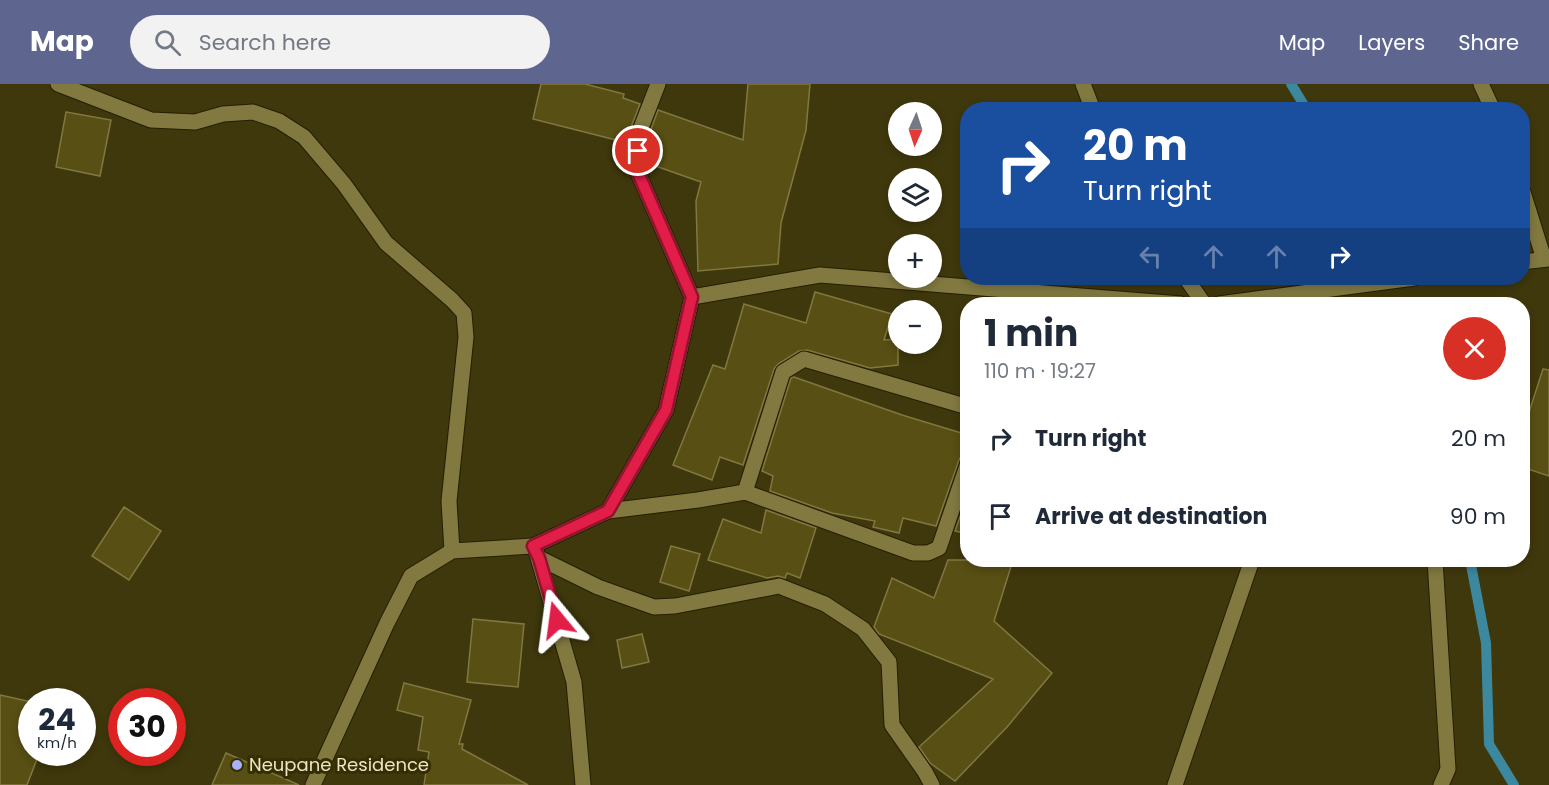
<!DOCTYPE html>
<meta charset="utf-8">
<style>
body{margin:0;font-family:Poppins,sans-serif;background:#f2f2f3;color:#1f2937;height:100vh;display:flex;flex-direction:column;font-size:22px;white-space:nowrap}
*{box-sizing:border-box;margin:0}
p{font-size:20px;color:#747a83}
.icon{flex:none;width:33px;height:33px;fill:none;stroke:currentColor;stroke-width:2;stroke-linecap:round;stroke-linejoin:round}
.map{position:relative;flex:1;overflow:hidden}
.details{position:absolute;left:960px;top:213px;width:570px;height:270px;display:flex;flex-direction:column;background:#fff;border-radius:24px;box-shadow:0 3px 9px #0003}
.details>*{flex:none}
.top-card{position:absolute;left:960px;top:18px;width:570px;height:183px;border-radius:24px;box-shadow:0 3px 9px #0003;background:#1a4fa0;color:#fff;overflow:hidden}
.needle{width:39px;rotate:183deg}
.tools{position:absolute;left:888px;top:18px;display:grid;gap:12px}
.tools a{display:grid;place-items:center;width:54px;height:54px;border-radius:50%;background:#fff;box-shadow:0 3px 9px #0003;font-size:30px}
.speed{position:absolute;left:18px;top:604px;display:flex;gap:12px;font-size:30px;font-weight:700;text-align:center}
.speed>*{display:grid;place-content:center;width:78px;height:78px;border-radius:50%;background:#fff;box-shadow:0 3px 9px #0003;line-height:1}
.speed small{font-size:15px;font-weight:400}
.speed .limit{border:9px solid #d22;background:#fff;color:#111}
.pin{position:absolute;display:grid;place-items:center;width:51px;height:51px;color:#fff;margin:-26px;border:3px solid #fff;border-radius:50%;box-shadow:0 2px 6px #0007}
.me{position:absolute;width:66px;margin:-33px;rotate:344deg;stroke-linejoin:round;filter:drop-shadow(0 0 4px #0008)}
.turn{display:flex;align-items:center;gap:21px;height:126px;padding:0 24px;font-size:27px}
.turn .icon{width:78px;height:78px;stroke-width:2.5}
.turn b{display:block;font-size:42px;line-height:51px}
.lanes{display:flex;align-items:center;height:57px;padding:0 24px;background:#0003;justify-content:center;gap:30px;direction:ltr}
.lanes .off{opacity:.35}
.round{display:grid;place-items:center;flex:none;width:63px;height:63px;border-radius:32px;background:#f2f2f3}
.overview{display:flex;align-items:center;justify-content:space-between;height:102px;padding:0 24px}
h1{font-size:36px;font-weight:700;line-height:45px}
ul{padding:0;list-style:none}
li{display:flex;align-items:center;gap:18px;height:78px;padding:0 24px}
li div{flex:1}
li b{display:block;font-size:22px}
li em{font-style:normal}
header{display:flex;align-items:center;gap:36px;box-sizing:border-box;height:84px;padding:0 30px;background:#5e6690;color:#fff}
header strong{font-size:28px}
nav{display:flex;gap:33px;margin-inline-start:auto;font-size:21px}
.search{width:420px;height:54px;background:#f2f2f3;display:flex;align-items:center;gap:15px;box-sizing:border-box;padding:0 21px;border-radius:33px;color:#747a83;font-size:22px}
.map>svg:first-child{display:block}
</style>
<header>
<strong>Map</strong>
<div class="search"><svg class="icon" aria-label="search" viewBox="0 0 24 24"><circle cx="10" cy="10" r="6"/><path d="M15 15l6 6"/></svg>Search here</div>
<nav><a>Map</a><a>Layers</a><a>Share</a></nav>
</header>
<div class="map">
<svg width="1549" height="701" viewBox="0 0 1549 701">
<rect width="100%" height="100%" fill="#3f380c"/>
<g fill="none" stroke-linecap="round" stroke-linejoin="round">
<g stroke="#3c889e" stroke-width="10">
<path d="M 1291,0 L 1307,26"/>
<path d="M 1404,218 L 1404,220"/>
<path d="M 1470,476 L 1486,559 L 1489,660 L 1514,701"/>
</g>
</g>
<g fill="#584f14" stroke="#817840" stroke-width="1.5">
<path d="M 541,0 L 585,0 L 624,10 L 623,14 L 640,20 L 630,46 L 628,59 L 533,35 Z"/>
<path d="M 748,0 L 810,0 L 806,46 L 781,139 L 778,180 L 698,187 L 696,117 L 701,98 L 647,79 L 652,65 L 648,64 L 649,51 L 658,26 L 743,56 Z"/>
<path d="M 66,28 L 111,36 L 100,92 L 56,83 Z"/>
<path d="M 815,208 L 892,230 L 884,256 L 898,255 L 898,281 L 870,284 L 807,266 L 799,267 L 778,280 L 774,285 L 743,381 L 720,373 L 712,396 L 673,381 L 713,281 L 725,285 L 744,220 L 806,239 Z"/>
<path d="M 1543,285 L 1549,286 L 1549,392 L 1522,383 L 1522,350 Z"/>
<path d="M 794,293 L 902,331 L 968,351 L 968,369 L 962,371 L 959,376 L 936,442 L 903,434 L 899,449 L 873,443 L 875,437 L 832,429 L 770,407 L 773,392 L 762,387 L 791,294 Z"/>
<path d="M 968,411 L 968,450 L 955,447 Z"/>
<path d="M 124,423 L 161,447 L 129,496 L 92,472 Z"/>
<path d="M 766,426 L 816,444 L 800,494 L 787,489 L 785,494 L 778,492 L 767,494 L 708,476 L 723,435 L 761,449 Z"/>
<path d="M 671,462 L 700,470 L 689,507 L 660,498 Z"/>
<path d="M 948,476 L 1013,476 L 994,537 L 1052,589 L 1007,643 L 955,697 L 930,679 L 919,663 L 993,595 L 879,550 L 874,543 L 892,494 L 934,514 Z"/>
<path d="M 473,535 L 524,540 L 518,603 L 467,598 Z"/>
<path d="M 642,550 L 649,578 L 622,584 L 617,556 Z"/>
<path d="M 404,599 L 471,616 L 459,660 L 463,660 L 462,665 L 528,701 L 424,701 L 429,668 L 418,666 L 423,633 L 397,626 Z"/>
<path d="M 0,611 L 32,618 L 32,673 L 37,675 L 27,701 L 0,701 Z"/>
<path d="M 226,669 L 299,701 L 212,701 Z"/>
</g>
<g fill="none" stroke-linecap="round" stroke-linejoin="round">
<g stroke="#241f02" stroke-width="17">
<g id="minor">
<path d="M 58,0 L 151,36 L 195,38 L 223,30 L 253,28 L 279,37 L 304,53 L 344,100 L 386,159 L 452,216 L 464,229 L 466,253 L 449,417 L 452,467"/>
<path d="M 658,0 L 639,49 L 636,84 L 692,213"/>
<path d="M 1083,0 L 1093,26"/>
<path d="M 1481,0 L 1493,26"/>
<path d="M 1522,105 L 1544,175"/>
<path d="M 1522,178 L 1549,175"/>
<path d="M 1186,194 L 1204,220"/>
<path d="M 1219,220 L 1414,194"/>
<path d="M 745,408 L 783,288 L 804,275 L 968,323"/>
<path d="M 608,427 L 698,416 L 745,408 L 913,469 L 928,469 L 939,464 L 968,379"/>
<path d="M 537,470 L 574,598 L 583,701"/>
<path d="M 539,474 L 598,503 L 654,523 L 675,522 L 779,502 L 825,520 L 863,545 L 889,578 L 892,641 L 925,688 L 932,701"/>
<path d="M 1435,476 L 1448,685 L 1441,701"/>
<path d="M 313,701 L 387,539 L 411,492 L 452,467 L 533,462 L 608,427 L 666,326 L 692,213 L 820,191 L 1181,220"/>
<path d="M 1175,701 L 1252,476"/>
</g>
</g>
<use href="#minor" stroke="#827941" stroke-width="15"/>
</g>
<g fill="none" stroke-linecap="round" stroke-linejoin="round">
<g stroke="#92132f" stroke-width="15">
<path id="route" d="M 557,536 L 539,474 L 533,462 L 608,427 L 666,326 L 692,213 L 636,84 L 638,67"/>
</g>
<use href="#route" stroke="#e11d48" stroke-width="10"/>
</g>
<circle fill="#aab0fc" stroke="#352e00" stroke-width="2" cx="237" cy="681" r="6"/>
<g text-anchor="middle" stroke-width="6" stroke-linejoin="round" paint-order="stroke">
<g font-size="18" fill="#eae5c8" stroke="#352e00" text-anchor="start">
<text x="249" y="687">Neupane Residence</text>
</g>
</g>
</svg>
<div class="tools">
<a><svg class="needle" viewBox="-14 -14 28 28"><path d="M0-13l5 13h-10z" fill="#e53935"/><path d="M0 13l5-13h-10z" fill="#747a83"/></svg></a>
<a><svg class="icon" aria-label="layers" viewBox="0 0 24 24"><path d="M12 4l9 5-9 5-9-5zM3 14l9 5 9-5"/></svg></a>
<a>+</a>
<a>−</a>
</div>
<div class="speed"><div>24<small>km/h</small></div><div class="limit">30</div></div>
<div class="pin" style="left:638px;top:67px;background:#d93025"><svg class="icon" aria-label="arrive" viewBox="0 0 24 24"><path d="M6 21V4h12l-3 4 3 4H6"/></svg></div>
<svg class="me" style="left:557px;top:536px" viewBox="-20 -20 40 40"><path d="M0-17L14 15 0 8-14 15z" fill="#e11d48" stroke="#fff" stroke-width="4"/></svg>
<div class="top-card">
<div class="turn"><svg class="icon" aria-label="right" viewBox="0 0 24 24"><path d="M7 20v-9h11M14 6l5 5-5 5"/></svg><div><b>20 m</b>Turn right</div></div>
<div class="lanes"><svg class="icon off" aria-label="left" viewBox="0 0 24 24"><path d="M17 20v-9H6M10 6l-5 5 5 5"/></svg><svg class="icon off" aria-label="ahead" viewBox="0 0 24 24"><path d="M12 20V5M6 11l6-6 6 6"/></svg><svg class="icon off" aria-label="ahead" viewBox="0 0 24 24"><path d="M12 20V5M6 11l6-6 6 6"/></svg><svg class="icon" aria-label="right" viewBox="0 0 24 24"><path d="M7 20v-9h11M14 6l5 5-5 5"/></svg></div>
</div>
<section class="details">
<div class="overview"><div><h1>1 min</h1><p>110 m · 19:27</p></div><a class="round" style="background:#d93025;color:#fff"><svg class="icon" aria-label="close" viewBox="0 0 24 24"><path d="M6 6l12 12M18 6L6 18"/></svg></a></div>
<ul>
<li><svg class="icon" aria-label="right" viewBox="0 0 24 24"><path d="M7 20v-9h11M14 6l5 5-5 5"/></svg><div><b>Turn right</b></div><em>20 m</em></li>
<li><svg class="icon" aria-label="arrive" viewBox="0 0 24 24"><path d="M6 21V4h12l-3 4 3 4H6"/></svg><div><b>Arrive at destination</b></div><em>90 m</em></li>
</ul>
</section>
</div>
